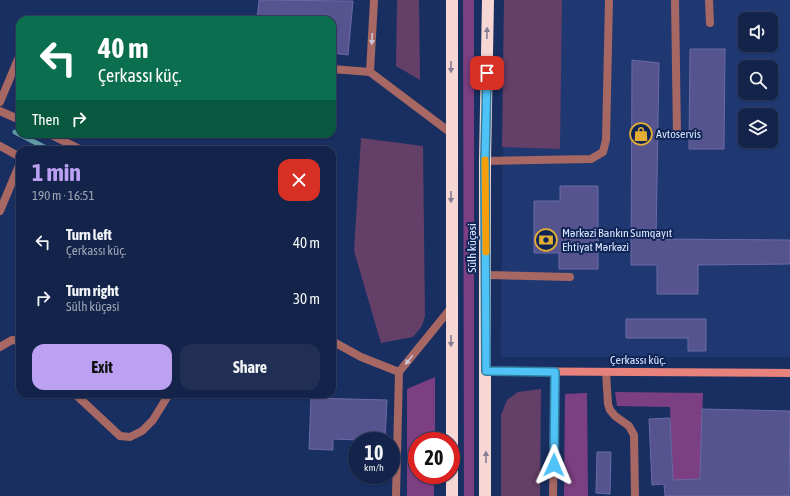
<!DOCTYPE html>
<meta charset="utf-8">
<style>
body{margin:0;font-family:"Asap Condensed",sans-serif;background:#202f53;color:#f1f3f6;height:100vh;display:flex;flex-direction:column;font-size:15px;white-space:nowrap}
*{box-sizing:border-box;margin:0}
p{font-size:13px;color:#9da4b4}
.icon{flex:none;width:22px;height:22px;fill:none;stroke:currentColor;stroke-width:2;stroke-linecap:round;stroke-linejoin:round}
.map{position:relative;flex:1;overflow:hidden}
.sheet{position:absolute;left:16px;top:146px;width:320px;height:252px;display:flex;flex-direction:column;background:#132349;border-radius:12px;box-shadow:0 1px 3px #0004,0 0 0 1px #324061}
.sheet>*{flex:none}
.hud{position:absolute;left:16px;top:16px;width:320px;height:122px;border-radius:12px;box-shadow:0 1px 3px #0004,0 0 0 1px #324061;background:#0b6e4f;color:#fff;overflow:hidden}
.buttons{position:absolute;left:738px;top:12px;display:grid;gap:8px}
.buttons a{display:grid;place-items:center;width:40px;height:40px;border-radius:8px;background:#132349;box-shadow:0 1px 3px #0004,0 0 0 1px #324061;font-size:20px}
.speed{position:absolute;left:348px;top:432px;display:flex;gap:8px;font-size:20px;font-weight:700;text-align:center}
.speed>*{display:grid;place-content:center;width:52px;height:52px;border-radius:50%;background:#132349;box-shadow:0 1px 3px #0004,0 0 0 1px #324061;line-height:1}
.speed small{font-size:10px;font-weight:400}
.speed .limit{border:6px solid #d22;background:#fff;color:#111}
.pin{position:absolute;display:grid;place-items:center;width:34px;height:34px;color:#fff;margin:-17px;border-radius:8px;box-shadow:0 2px 6px #0006}
.me{position:absolute;width:44px;margin:-22px;rotate:1deg;stroke-linejoin:round;filter:drop-shadow(0 0 3px #0008)}
.turn{display:flex;align-items:center;gap:14px;height:84px;padding:0 16px;font-size:18px}
.turn .icon{width:52px;height:52px;stroke-width:2.5}
.turn b{display:block;font-size:28px;line-height:34px}
.then{display:flex;align-items:center;height:38px;padding:0 16px;background:#0003;gap:8px;font-size:15px}
.round{display:grid;place-items:center;flex:none;width:42px;height:42px;border-radius:12px;background:#202f53}
.head{display:flex;align-items:center;justify-content:space-between;height:68px;padding:0 16px}
h1{font-size:24px;font-weight:700;line-height:30px;color:#bca0f2}
.button{display:flex;gap:8px;margin-top:auto;padding:8px 16px}
.button a{flex:1;height:46px;border-radius:12px;background:#bca0f2;color:#111;font-size:16px;font-weight:700;line-height:46px;text-align:center}
.button a+a{background:#202f53;color:#f1f3f6}
ul{padding:0;list-style:none}
li{display:flex;align-items:center;gap:12px;height:56px;padding:0 16px}
li div{flex:1}
li b{display:block;font-size:15px}
li em{font-style:normal}
.map>svg:first-child{display:block}
</style>
<div class="map">
<svg width="790" height="496" viewBox="0 0 790 496">
<rect width="100%" height="100%" fill="#192f61"/>
<path fill="#1f3871" fill-rule="evenodd" d="M 504,0 L 790,0 L 790,357 L 501,357 ZM 745,19 L 771,19 L 771,45 L 745,45 ZM 745,67 L 771,67 L 771,93 L 745,93 ZM 745,115 L 771,115 L 771,141 L 745,141 Z"/>
<g fill="#643f68">
<path d="M 397,0 L 419,0 L 420,80 L 396,66 Z"/>
<path d="M 504,0 L 562,0 L 560,149 L 502,147 Z"/>
<path d="M 361,138 L 423,146 L 425,316 L 422,326 L 413,337 L 381,343 L 354,251 Z"/>
<path d="M 541,389 L 540,496 L 501,496 L 501,415 L 507,400 L 518,392 Z"/>
</g>
<g fill="#7c3f82">
<path d="M 463,0 L 474,0 L 474,496 L 464,496 Z"/>
<path d="M 435,377 L 435,441 L 417,441 L 417,475 L 434,475 L 434,496 L 407,496 L 407,389 Z"/>
<path d="M 615,392 L 703,393 L 699,496 L 686,496 L 685,480 L 673,480 L 670,407 L 617,406 Z"/>
<path d="M 587,393 L 588,496 L 564,496 L 565,394 Z"/>
</g>
<g fill="none" stroke-linecap="round" stroke-linejoin="round">
<path stroke="#609aa6" stroke-width="5" d="M 15,132 L 50,150"/>
</g>
<g fill="#56548e" stroke="#6b6aa6">
<path d="M 259,0 L 353,1 L 348,55 L 332,53 L 332,20 L 257,20 Z"/>
<path d="M 690,49 L 725,49 L 724,149 L 689,149 Z"/>
<path d="M 632,60 L 659,63 L 656,239 L 790,240 L 790,264 L 698,265 L 698,294 L 657,294 L 657,265 L 631,265 Z"/>
<path d="M 560,186 L 598,186 L 598,269 L 559,269 L 559,253 L 534,253 L 534,201 L 560,201 Z"/>
<path d="M 626,319 L 706,319 L 706,351 L 688,351 L 688,338 L 626,338 Z"/>
<path d="M 311,398 L 387,400 L 385,441 L 333,439 L 333,450 L 309,449 Z"/>
<path d="M 702,409 L 790,411 L 789,496 L 665,496 L 664,484 L 652,485 L 649,419 L 670,418 L 673,480 L 700,479 Z"/>
<path d="M 597,452 L 611,452 L 610,494 L 596,493 Z"/>
</g>
<g fill="none" stroke-linecap="round" stroke-linejoin="round">
<g stroke="#a76763" stroke-width="8">
<path d="M 374,0 L 370,72 L 451,133"/>
<path d="M 675,0 L 677,135"/>
<path d="M 709,0 L 710,23"/>
<path d="M 332,69 L 370,72"/>
<path d="M 485,161 L 591,159 L 603,152 L 606,140 L 609,0"/>
<path d="M 486,275 L 570,277"/>
<path d="M 606,372 L 608,404 L 610,410 L 615,416 L 629,426 L 634,435 L 635,496"/>
<path d="M 396,496 L 399,372 L 451,308"/>
<path d="M 553,496 L 555,372"/>
</g>
<g stroke="#a76763" stroke-width="8">
<path d="M 0,102 L 18,59"/>
<path d="M 0,111 L 20,120"/>
<path d="M 49,134 L 82,150"/>
<path d="M 0,146 L 20,157"/>
<path d="M 0,211 L 20,163"/>
<path d="M 332,341 L 361,357 L 399,372"/>
<path d="M 0,347 L 12,340 L 20,341"/>
<path d="M 75,394 L 120,436 L 130,437 L 142,431 L 153,420 L 169,394"/>
</g>
<path stroke="#e7827d" stroke-width="8" d="M 486,371 L 790,373"/>
<g stroke="#f7d7d4" stroke-width="12">
<path d="M 452,0 L 452,496"/>
<path d="M 485,496 L 485,161 L 488,0"/>
</g>
</g>
<defs><path id="oneway-solid" d="M-6-.8H1V-3.2L6.5 0L1 3.2V.8H-6Z"/></defs>
<g fill="#847e94">
<use href="#oneway-solid" transform="translate(487 33) rotate(-89)"/>
<use href="#oneway-solid" transform="translate(451 67) rotate(90)"/>
<use href="#oneway-solid" transform="translate(451 197) rotate(90)"/>
<use href="#oneway-solid" transform="translate(451 341) rotate(90)"/>
<use href="#oneway-solid" transform="translate(486 457) rotate(-90)"/>
</g>
<g fill="#ccc6d8">
<use href="#oneway-solid" transform="translate(372 39) rotate(93)"/>
<use href="#oneway-solid" transform="translate(409 360) rotate(129)"/>
</g>
<g fill="none" stroke-linecap="round" stroke-linejoin="round">
<g stroke="#337fa1" stroke-width="10">
<path id="route" d="M 487,73 L 485,161 L 486,371 L 555,372 L 554,465"/>
</g>
<use href="#route" stroke="#4fc3f7" stroke-width="7"/>
<path stroke="#f59e0b" stroke-width="7" d="M 485,160 L 486,252"/>
</g>
<defs>
<g id="shop-ring" transform="scale(1.15)"><circle r="9.5" fill="#102455" stroke="#e2ae34" stroke-width="1.5"/><path d="M-5-2.5h2.3a2.7 3.5 0 0 1 5.4 0H5L5.5 6h-11ZM-1.5-2.5h3a1.5 2.3 0 0 0-3 0Z" fill="#e2ae34"/></g>
<g id="bank-ring" transform="scale(1.15)"><circle r="9.5" fill="#102455" stroke="#e2ae34" stroke-width="1.5"/><path d="M-6-4H6V4H-6ZM0-2.3a2.3 2.3 0 1 0 0 4.6a2.3 2.3 0 1 0 0-4.6Z" fill="#e2ae34"/></g>
</defs>
<g fill-rule="evenodd">
<use href="#shop-ring" x="641" y="134"/>
<use href="#bank-ring" x="546" y="240"/>
</g>
<g text-anchor="middle" stroke-width="4" stroke-linejoin="round" paint-order="stroke">
<g font-size="12" fill="#d9e6ff" stroke="#102455" text-anchor="start">
<text x="656" y="138">Avtoservis</text>
<text x="562" y="237">Mərkəzi Bankın Sumqayıt<tspan x="562" dy="14">Ehtiyat Mərkəzi</tspan></text>
</g>
<g font-size="12" fill="#d9e6ff" stroke="#102455">
<text transform="translate(472 248) rotate(-90)" y="4">Sülh küçəsi</text>
<text x="638" y="364">Çerkassı küç.</text>
</g>
</g>
</svg>
<div class="buttons">
<a><svg class="icon" aria-label="sound" viewBox="0 0 24 24"><path d="M4 9h4l5-4v14l-5-4H4zM17 9q2 3 0 6"/></svg></a>
<a><svg class="icon" aria-label="search" viewBox="0 0 24 24"><circle cx="10" cy="10" r="6"/><path d="M15 15l6 6"/></svg></a>
<a><svg class="icon" aria-label="layers" viewBox="0 0 24 24"><path d="M12 4l9 5-9 5-9-5zM3 14l9 5 9-5"/></svg></a>
</div>
<div class="speed"><div>10<small>km/h</small></div><div class="limit">20</div></div>
<div class="pin" style="left:487px;top:73px;background:#d93025"><svg class="icon" aria-label="arrive" viewBox="0 0 24 24"><path d="M6 21V4h12l-3 4 3 4H6"/></svg></div>
<svg class="me" style="left:554px;top:465px" viewBox="-20 -20 40 40"><path d="M0-17L14 15 0 8-14 15z" fill="#4fc3f7" stroke="#fff" stroke-width="4"/></svg>
<div class="hud">
<div class="turn"><svg class="icon" aria-label="left" viewBox="0 0 24 24"><path d="M17 20v-9H6M10 6l-5 5 5 5"/></svg><div><b>40 m</b>Çerkassı küç.</div></div>
<div class="then">Then<svg class="icon" aria-label="right" viewBox="0 0 24 24"><path d="M7 20v-9h11M14 6l5 5-5 5"/></svg></div>
</div>
<section class="sheet">
<div class="head"><div><h1>1 min</h1><p>190 m · 16:51</p></div><a class="round" style="background:#d93025;color:#fff"><svg class="icon" aria-label="close" viewBox="0 0 24 24"><path d="M6 6l12 12M18 6L6 18"/></svg></a></div>
<ul>
<li><svg class="icon" aria-label="left" viewBox="0 0 24 24"><path d="M17 20v-9H6M10 6l-5 5 5 5"/></svg><div><b>Turn left</b><p>Çerkassı küç.</p></div><em>40 m</em></li>
<li><svg class="icon" aria-label="right" viewBox="0 0 24 24"><path d="M7 20v-9h11M14 6l5 5-5 5"/></svg><div><b>Turn right</b><p>Sülh küçəsi</p></div><em>30 m</em></li>
</ul>
<div class="button"><a>Exit</a><a>Share</a></div>
</section>
</div>
